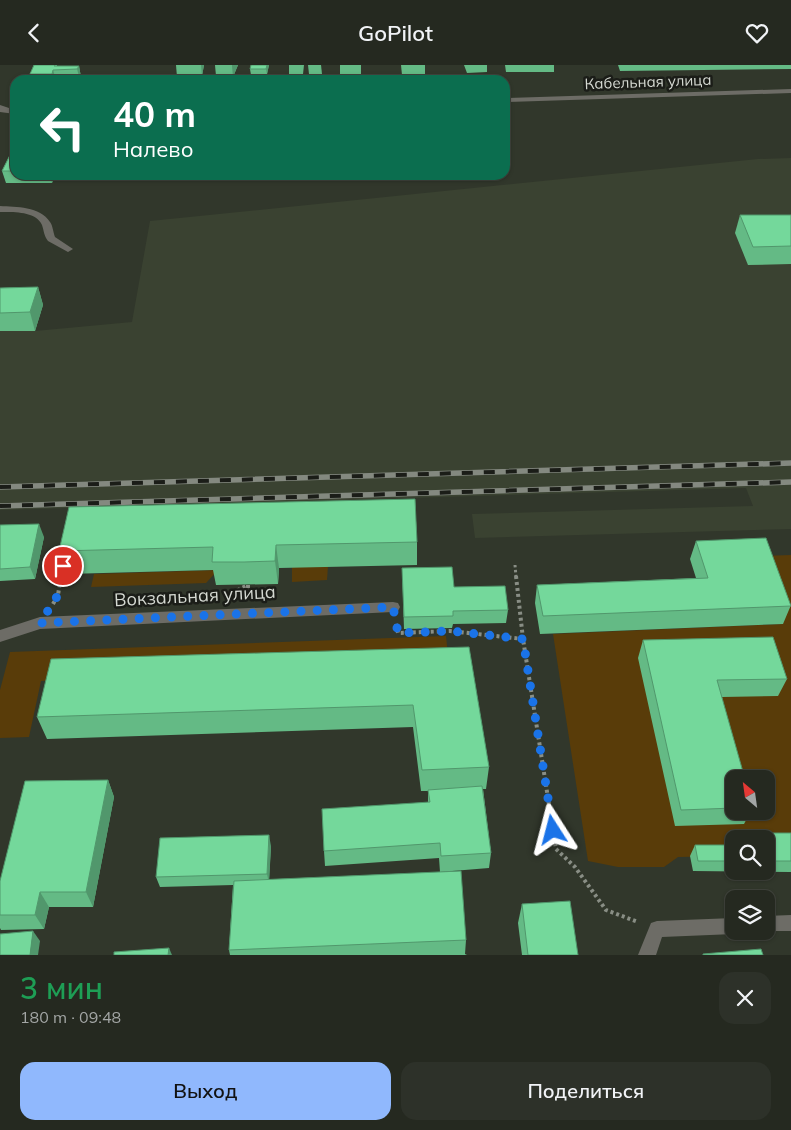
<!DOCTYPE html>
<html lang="ru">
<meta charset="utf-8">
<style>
body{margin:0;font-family:Mulish,sans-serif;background:#2d3129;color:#f1f3f6;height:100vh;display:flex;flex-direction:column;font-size:19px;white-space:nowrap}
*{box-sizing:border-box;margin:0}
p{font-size:16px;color:#a3a6a5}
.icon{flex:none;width:28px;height:28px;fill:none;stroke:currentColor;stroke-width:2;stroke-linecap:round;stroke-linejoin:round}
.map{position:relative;height:890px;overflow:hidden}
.sheet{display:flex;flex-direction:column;background:#252920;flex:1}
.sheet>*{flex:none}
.guide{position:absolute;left:10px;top:10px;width:500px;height:105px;border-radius:15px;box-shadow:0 1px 4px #0004,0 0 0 1px #42453e;background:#0b6e4f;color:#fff;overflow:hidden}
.needle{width:32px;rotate:331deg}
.tools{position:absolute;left:725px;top:705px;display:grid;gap:10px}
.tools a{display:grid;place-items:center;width:50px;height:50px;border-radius:10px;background:#252920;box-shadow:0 1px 4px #0004,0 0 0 1px #42453e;font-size:25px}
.pin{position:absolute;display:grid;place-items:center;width:42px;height:42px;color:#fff;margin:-21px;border:2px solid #fff;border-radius:50%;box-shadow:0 1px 5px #0007}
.me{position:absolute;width:55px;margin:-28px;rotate:351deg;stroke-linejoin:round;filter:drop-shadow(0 0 4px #0008)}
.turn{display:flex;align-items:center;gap:18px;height:105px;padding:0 20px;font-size:22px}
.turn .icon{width:65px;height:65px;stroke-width:2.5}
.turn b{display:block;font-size:35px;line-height:42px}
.round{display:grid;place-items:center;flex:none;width:52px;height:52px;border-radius:15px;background:#2d3129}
.headline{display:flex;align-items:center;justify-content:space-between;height:85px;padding:0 20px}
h1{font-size:30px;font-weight:600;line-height:38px;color:#1e9e55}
.cta{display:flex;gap:10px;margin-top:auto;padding:10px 20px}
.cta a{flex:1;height:58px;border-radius:15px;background:#90b8fd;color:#111;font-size:20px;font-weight:600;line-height:58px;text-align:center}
.cta a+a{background:#2d3129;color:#f1f3f6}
header{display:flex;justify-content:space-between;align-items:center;height:65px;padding:0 20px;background:#252920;font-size:22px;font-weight:600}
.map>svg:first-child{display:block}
</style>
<header><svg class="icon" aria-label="back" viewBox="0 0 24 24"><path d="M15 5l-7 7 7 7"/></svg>GoPilot<svg class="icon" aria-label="heart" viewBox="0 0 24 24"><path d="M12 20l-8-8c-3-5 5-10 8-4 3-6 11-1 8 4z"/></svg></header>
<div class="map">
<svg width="791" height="890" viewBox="0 0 791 890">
<rect width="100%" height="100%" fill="#31372b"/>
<path fill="#3a4231" d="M 791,93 L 791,464 L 475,473 L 472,449 L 753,441 L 746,423 L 0,445 L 0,266 L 35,266 L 132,257 L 150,156 L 758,94 Z"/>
<g fill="#593c09" fill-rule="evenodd">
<path d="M 791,490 L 791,779 L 766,774 L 734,774 L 734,791 L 678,792 L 664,802 L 618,802 L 588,796 L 553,569 L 783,559 L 759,491 ZM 734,714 L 766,714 L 766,746 L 734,746 Z"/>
<path d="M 328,501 L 327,515 L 292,517 L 292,502 Z"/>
<path d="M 218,505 L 206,518 L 91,522 L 94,509 Z"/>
<path d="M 446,571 L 449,600 L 41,616 L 29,672 L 0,673 L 0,625 L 10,587 Z"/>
</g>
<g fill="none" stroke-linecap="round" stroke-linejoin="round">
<g stroke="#898e85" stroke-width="3" stroke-dasharray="2.5 2.5" stroke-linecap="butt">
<path d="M 515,500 L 516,512"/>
<path d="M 61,512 L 63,501"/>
</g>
<g stroke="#898e85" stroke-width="4" stroke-dasharray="3 3" stroke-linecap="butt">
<path d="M 516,511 L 523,574 L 556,784 L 575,802 L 606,845 L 638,857"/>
<path d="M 232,528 L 248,520 L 248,531"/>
<path d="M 53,539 L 58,530 L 61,511"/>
<path d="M 396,559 L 398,568 L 450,566 L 523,574"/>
</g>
<g fill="#6d6c66" fill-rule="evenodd">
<path d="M 791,24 L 791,28 L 505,37 L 505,33 Z"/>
<path d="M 0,40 L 15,45 L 15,49 L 0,47 Z"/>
<path d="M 0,141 C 16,142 40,141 50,157 C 53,161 53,167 55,172 L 73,184 L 68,187 L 48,176 C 44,171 44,166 42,160 C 36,146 13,147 0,147 Z"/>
<path d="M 393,537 L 398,538 L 400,542 L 398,546 L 393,547 L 40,564 L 0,577 L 0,565 L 40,552 Z"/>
<path d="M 791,850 L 791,866 L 763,866 L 766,866 L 766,851 Z"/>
<path d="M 734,853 L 734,866 L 740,866 L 734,869 L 662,872 L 656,890 L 638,890 L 651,858 L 657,856 Z"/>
</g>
<g stroke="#848980" stroke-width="5.5">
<g id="rail">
<path d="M 0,422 L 791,398"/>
<path d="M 0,441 L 791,417"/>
</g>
</g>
<use href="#rail" stroke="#1b1d18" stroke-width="4" stroke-dasharray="11" stroke-linecap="butt"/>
</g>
<g fill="#64ba85">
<path d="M 34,0 L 57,0 L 57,1 L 79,1 L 81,12 L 80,15 L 21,15 L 31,14 L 30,9 Z"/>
<path d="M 176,0 L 204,0 L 202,11 L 177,12 Z"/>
<path d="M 215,0 L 238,0 L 233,12 L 216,11 Z"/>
<path d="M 269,0 L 267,9 L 251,10 L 250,4 Z"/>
<path d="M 289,0 L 304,0 L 303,9 L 289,9 Z"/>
<path d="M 308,0 L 321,0 L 322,9 L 309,9 Z"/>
<rect x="340" y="0" width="21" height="9"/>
<path d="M 401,0 L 425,0 L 425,9 L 402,10 Z"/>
<path d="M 464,0 L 487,0 L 487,7 L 467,8 Z"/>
<path d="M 505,0 L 554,0 L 554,7 L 506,7 Z"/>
<path d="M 618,0 L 791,0 L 791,4 L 620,6 Z"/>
<path d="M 15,80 L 15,110 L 55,110 L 52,118 L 6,118 L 2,106 Z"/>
<path d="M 740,150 L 791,150 L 791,199 L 748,200 L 735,168 Z"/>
<path d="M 38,222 L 43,240 L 35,266 L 0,266 L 0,223 Z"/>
<path d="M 415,434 L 417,477 L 417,500 L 279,503 L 278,519 L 216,520 L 213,505 L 67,509 L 59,486 Z"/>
<path d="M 0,460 L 44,472 L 35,514 L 0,516 Z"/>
<path d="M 696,476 L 791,540 L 783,559 L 540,569 L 535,538 L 537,520 L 696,513 L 690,494 Z"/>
<path d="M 402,503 L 454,522 L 508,545 L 506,558 L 453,559 L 452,563 L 404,564 Z"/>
<path d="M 643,575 L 787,614 L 778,631 L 722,632 L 734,714 L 734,746 L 751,746 L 744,759 L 675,761 L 638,593 Z"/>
<path d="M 469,582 L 489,702 L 486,724 L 483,724 L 491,788 L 489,803 L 440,807 L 439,793 L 325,801 L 324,786 L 428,737 L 428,726 L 421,726 L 413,662 L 47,674 L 37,652 Z"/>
<path d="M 108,715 L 114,732 L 93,842 L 49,842 L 44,864 L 1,865 L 0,863 L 0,816 Z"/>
<path d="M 739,768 L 791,768 L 791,807 L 693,806 L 690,791 L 695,780 L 734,780 L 734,806 L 766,806 L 766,774 L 737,774 Z"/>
<path d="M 271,781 L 269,814 L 466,875 L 465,889 L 467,890 L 230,890 L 229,885 L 233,820 L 160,822 L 156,812 Z"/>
<path d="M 522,839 L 578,890 L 522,890 L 518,858 Z"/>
</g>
<g fill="#51976c">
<path d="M 201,0 L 204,0 L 202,11 Z"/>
<path d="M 232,0 L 238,0 L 233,12 L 232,1 Z"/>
<path d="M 267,0 L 269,0 L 267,9 L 266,4 Z"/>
<path d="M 79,1 L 81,12 L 80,15 L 77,4 Z"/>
<path d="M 53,5 L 56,15 L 53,15 L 52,9 Z"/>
<path d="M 50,110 L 55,110 L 52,118 Z"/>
<path d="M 38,222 L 43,240 L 35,266 L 30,247 Z"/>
<path d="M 39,459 L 44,472 L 35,514 L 30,502 Z"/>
<path d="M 276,480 L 279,503 L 278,519 L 275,496 Z"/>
<path d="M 108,715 L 114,732 L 93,842 L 86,827 Z"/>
<path d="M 269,770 L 271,781 L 269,819 L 267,809 Z"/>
<path d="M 40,827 L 49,842 L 44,864 L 35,850 Z"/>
<path d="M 33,866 L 40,876 L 38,890 L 30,890 Z"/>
<path d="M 169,883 L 172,890 L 168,890 Z"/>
</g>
<g fill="#74d89b" stroke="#51976c">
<path d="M 34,0 L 55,0 L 54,1 L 79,1 L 77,4 L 53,5 L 52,9 L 30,9 Z"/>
<path d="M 251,0 L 267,0 L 266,4 L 250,4 Z"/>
<path d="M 22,14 L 62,14 L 62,15 L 21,15 Z"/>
<path d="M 15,80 L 15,106 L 2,106 Z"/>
<path d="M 740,150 L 791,150 L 791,181 L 753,182 Z"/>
<path d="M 38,222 L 30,247 L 0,248 L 0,223 Z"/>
<path d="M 415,434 L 417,477 L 276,480 L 275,496 L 244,497 L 212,497 L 213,482 L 59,486 L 69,442 Z"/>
<path d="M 39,459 L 30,502 L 0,504 L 0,460 Z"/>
<path d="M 766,473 L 791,541 L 543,551 L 537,520 L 708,513 L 696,476 Z"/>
<path d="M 452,502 L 454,522 L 505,521 L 508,545 L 453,546 L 453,551 L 404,552 L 402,503 Z"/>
<path d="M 773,572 L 787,614 L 717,615 L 745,714 L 734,714 L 734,743 L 681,745 L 643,575 Z"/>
<path d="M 469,582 L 489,702 L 422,705 L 413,640 L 37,652 L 51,594 Z"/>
<path d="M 108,715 L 86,827 L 40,827 L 35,850 L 0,850 L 0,816 L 25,716 Z"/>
<path d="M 482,721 L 491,788 L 441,791 L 440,778 L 324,786 L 322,744 L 430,737 L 428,725 Z"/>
<path d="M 739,768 L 791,768 L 791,796 L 766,796 L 766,774 L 741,774 Z"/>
<path d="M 269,770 L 267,809 L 156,812 L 160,773 Z"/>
<path d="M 695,780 L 734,780 L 734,796 L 698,796 Z"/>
<path d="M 461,806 L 466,875 L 229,885 L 234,816 Z"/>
<path d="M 570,836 L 578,890 L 528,890 L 522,839 Z"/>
<path d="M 33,866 L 30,890 L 0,890 L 0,869 Z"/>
<path d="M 169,883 L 168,890 L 114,890 L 114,887 Z"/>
<path d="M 761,884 L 763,890 L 703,890 L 703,889 Z"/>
</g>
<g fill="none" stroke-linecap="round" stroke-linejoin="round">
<path stroke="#1a73e8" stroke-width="9" stroke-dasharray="0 16.2" d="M 63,501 L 58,530 L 40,558 L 393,542 L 398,568 L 450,566 L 523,574 L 553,765"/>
</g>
<g text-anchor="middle" stroke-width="5" stroke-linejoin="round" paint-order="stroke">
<g font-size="15" fill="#d5d9d2" stroke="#1b1d18">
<text transform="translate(648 17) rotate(-2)" y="5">Кабельная улица</text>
</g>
<g font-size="18" fill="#d5d9d2" stroke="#1b1d18">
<text transform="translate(195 531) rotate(-3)" y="6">Вокзальная улица</text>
</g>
</g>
</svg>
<div class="tools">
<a><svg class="needle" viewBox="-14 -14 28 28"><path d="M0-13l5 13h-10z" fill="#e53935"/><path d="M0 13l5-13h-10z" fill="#a3a6a5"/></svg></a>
<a><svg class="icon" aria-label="search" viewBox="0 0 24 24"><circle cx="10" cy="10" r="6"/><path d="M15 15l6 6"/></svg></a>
<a><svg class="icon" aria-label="layers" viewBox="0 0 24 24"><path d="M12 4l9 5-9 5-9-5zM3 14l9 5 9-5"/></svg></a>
</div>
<div class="pin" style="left:63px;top:501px;background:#d93025"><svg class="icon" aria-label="arrive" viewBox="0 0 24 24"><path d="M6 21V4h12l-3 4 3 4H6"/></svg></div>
<svg class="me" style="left:553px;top:765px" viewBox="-20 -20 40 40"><path d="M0-17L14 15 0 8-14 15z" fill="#1a73e8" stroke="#fff" stroke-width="4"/></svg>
<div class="guide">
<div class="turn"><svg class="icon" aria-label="left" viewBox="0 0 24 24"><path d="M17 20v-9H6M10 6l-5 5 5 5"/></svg><div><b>40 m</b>Налево</div></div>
</div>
</div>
<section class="sheet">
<div class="headline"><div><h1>3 мин</h1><p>180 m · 09:48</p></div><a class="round"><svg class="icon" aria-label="close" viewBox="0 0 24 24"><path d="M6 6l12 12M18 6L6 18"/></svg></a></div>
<div class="cta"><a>Выход</a><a>Поделиться</a></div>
</section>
